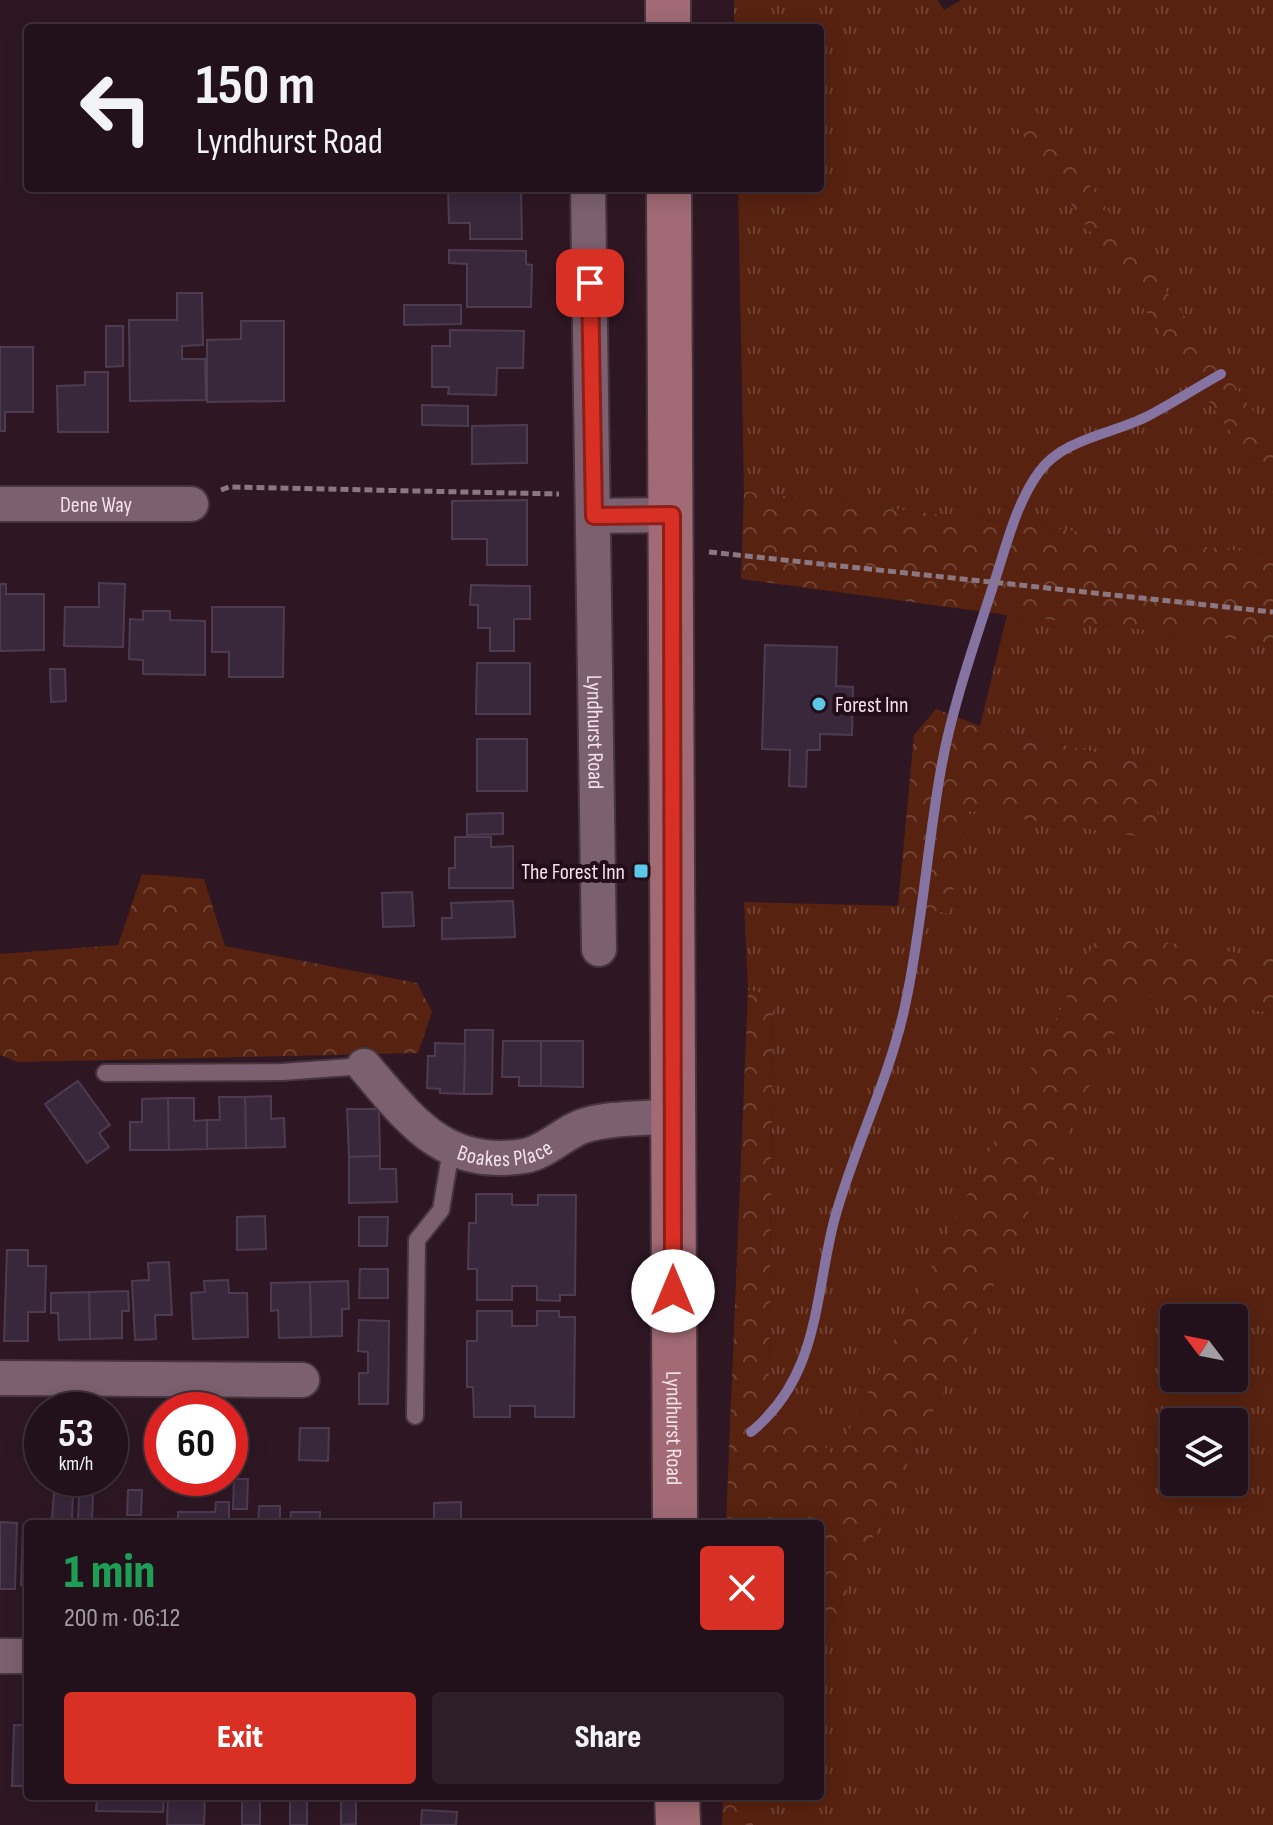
<!DOCTYPE html>
<meta charset="utf-8">
<style>
body{margin:0;font-family:"Sofia Sans Condensed",sans-serif;background:#2e1f27;color:#f1f3f6;height:100vh;display:flex;flex-direction:column;font-size:30px;white-space:nowrap}
*{box-sizing:border-box;margin:0}
p{font-size:26px;color:#a29da2}
.icon{flex:none;width:44px;height:44px;fill:none;stroke:currentColor;stroke-width:2;stroke-linecap:round;stroke-linejoin:round}
.map{position:relative;flex:1;overflow:hidden}
.sheet{position:absolute;left:24px;top:1520px;width:800px;height:280px;display:flex;flex-direction:column;background:#22111a;border-radius:8px;box-shadow:0 4px 20px #0003,0 0 0 2px #3f3139}
.sheet>*{flex:none}
.guide{position:absolute;left:24px;top:24px;width:800px;height:168px;border-radius:8px;box-shadow:0 4px 20px #0003,0 0 0 2px #3f3139;background:#22111a;color:#f1f3f6;overflow:hidden}
.needle{width:52px;rotate:302deg}
.fabs{position:absolute;left:1160px;top:1304px;display:grid;gap:16px}
.fabs a{display:grid;place-items:center;width:88px;height:88px;border-radius:8px;background:#22111a;box-shadow:0 4px 20px #0003,0 0 0 2px #3f3139;font-size:40px}
.speed{position:absolute;left:24px;top:1392px;display:flex;gap:16px;font-size:40px;font-weight:700;text-align:center}
.speed>*{display:grid;place-content:center;width:104px;height:104px;border-radius:50%;background:#22111a;box-shadow:0 4px 20px #0003,0 0 0 2px #3f3139;line-height:1}
.speed small{font-size:20px;font-weight:400}
.speed .limit{border:12px solid #d22;background:#fff;color:#111}
.pin{position:absolute;display:grid;place-items:center;width:68px;height:68px;color:#fff;margin:-34px;border-radius:16px;box-shadow:0 4px 12px #0006}
.me{position:absolute;width:88px;margin:-44px;rotate:0deg;stroke-linejoin:round;filter:drop-shadow(0 0 6px #0008)}
.turn{display:flex;align-items:center;gap:28px;height:168px;padding:0 40px;font-size:36px}
.turn .icon{width:104px;height:104px;stroke-width:2.5}
.turn b{display:block;font-size:56px;line-height:68px}
.round{display:grid;place-items:center;flex:none;width:84px;height:84px;border-radius:8px;background:#2e1f27}
.headline{display:flex;align-items:center;justify-content:space-between;height:136px;padding:0 40px}
h1{font-size:48px;font-weight:800;line-height:60px;color:#1e9e55}
.action{display:flex;gap:16px;margin-top:auto;padding:16px 40px}
.action a{flex:1;height:92px;border-radius:8px;background:#d93025;color:#fff;font-size:32px;font-weight:800;line-height:92px;text-align:center}
.action a+a{background:#2e1f27;color:#f1f3f6}
.map>svg:first-child{display:block}
</style>
<div class="map">
<svg width="1273" height="1825" viewBox="0 0 1273 1825">
<defs>
<pattern id="grass-tufts" width="24" height="20" patternUnits="userSpaceOnUse" patternTransform="scale(2)"><rect width="24" height="20" fill="#582210"/><path d="M3 7l-1-3M5 7V3M7 7l1-3M15 17l-1-3M17 17v-4M19 17l1-3" fill="none" stroke="#704233"/></pattern>
<pattern id="forest-crowns" width="20" height="18" patternUnits="userSpaceOnUse" patternTransform="scale(2)"><rect width="20" height="18" fill="#582210"/><path d="M2 6a3 3 0 1 1 6 0M12 15a3 3 0 1 1 6 0" fill="none" stroke="#704233"/></pattern>
</defs>
<rect width="100%" height="100%" fill="#2e1723"/>
<g fill="url(#grass-tufts)" fill-rule="evenodd">
<path d="M 734,0 L 937,0 L 944,10 L 962,0 L 1273,0 L 1273,439 L 1036,112 L 1015,124 L 1273,493 L 1273,555 L 744,491 L 738,188 L 820,188 L 820,28 L 734,28 Z"/>
<path d="M 1007,615 L 1273,643 L 1273,958 L 1099,934 L 835,1459 L 769,1383 L 773,996 L 748,990 L 744,902 L 898,906 L 949,913 L 969,811 L 1160,767 L 980,726 Z"/>
<path d="M 1134,992 L 1273,1013 L 1273,1825 L 753,1825 L 753,1796 L 820,1796 L 820,1647 ZM 1174,1318 L 1234,1318 L 1234,1378 L 1174,1378 ZM 1174,1422 L 1234,1422 L 1234,1482 L 1174,1482 Z"/>
</g>
<g fill="url(#forest-crowns)">
<path d="M 1036,111 L 1273,439 L 1273,493 L 1015,124 Z"/>
<path d="M 744,491 L 1273,555 L 1273,643 L 1007,615 L 741,579 Z"/>
<path d="M 936,709 L 980,726 L 1160,767 L 1156,839 L 969,811 L 949,913 L 898,906 L 914,735 Z"/>
<path d="M 142,874 L 204,879 L 225,946 L 417,983 L 432,1012 L 418,1053 L 18,1062 L 0,1055 L 0,954 L 118,945 Z"/>
<path d="M 1099,933 L 1273,958 L 1273,1013 L 1134,993 L 820,1647 L 820,1524 L 726,1524 L 748,990 L 773,995 L 769,1382 L 835,1458 Z"/>
<path d="M 723,1796 L 753,1796 L 753,1825 L 722,1825 Z"/>
</g>
<g fill="none" stroke-linecap="round" stroke-linejoin="round">
<path stroke="#8573a2" stroke-width="10" d="M 751,1432 C 819,1376 814,1300 834,1221 C 854,1147 889,1080 905,1006 C 922,928 927,847 941,769 C 952,707 974,645 993,586 C 1006,548 1015,505 1039,472 C 1062,439 1112,434 1146,417 C 1171,404 1196,388 1221,374"/>
</g>
<g fill="#39273c" stroke="#4d3b50" stroke-width="2">
<path d="M 448,188 L 521,190 L 522,239 L 470,239 L 470,223 L 449,223 Z"/>
<path d="M 449,250 L 526,251 L 526,264 L 532,265 L 531,307 L 467,307 L 467,264 L 449,263 Z"/>
<path d="M 177,293 L 202,293 L 203,345 L 182,346 L 182,359 L 205,359 L 206,400 L 130,401 L 129,320 L 177,320 Z"/>
<path d="M 404,305 L 461,305 L 461,324 L 404,325 Z"/>
<path d="M 241,321 L 284,321 L 284,401 L 207,402 L 207,340 L 241,339 Z"/>
<path d="M 106,326 L 123,326 L 123,366 L 106,367 Z"/>
<path d="M 450,330 L 524,331 L 523,368 L 497,368 L 496,395 L 448,394 L 449,387 L 432,387 L 432,346 L 450,346 Z"/>
<path d="M 0,347 L 33,347 L 33,412 L 5,412 L 5,431 L 0,431 Z"/>
<path d="M 85,372 L 108,372 L 108,432 L 58,432 L 57,386 L 85,385 Z"/>
<path d="M 422,405 L 468,406 L 468,426 L 422,425 Z"/>
<path d="M 527,425 L 527,463 L 472,464 L 472,426 Z"/>
<path d="M 527,500 L 527,565 L 487,565 L 487,539 L 452,539 L 452,501 Z"/>
<path d="M 99,583 L 125,584 L 123,647 L 64,646 L 65,607 L 99,607 Z"/>
<path d="M 0,584 L 6,584 L 6,594 L 44,594 L 44,650 L 0,651 Z"/>
<path d="M 471,585 L 530,586 L 530,619 L 514,619 L 514,651 L 490,651 L 490,628 L 478,628 L 478,605 L 470,605 Z"/>
<path d="M 212,607 L 284,607 L 283,677 L 229,677 L 229,652 L 212,652 Z"/>
<path d="M 143,611 L 170,611 L 170,620 L 205,621 L 205,675 L 143,674 L 143,660 L 129,659 L 130,619 L 143,620 Z"/>
<path d="M 765,645 L 837,647 L 836,686 L 853,687 L 852,735 L 820,734 L 820,750 L 807,750 L 806,787 L 789,786 L 790,750 L 762,749 Z"/>
<path d="M 477,663 L 530,663 L 530,714 L 476,714 Z"/>
<path d="M 50,669 L 65,669 L 66,701 L 51,702 Z"/>
<rect x="477" y="739" width="50" height="52"/>
<path d="M 503,813 L 503,834 L 467,835 L 467,814 Z"/>
<path d="M 455,837 L 491,837 L 491,847 L 513,846 L 513,888 L 449,888 L 449,868 L 455,868 Z"/>
<path d="M 412,892 L 414,926 L 383,927 L 382,893 Z"/>
<path d="M 513,901 L 515,937 L 442,939 L 442,918 L 452,918 L 451,903 Z"/>
<path d="M 465,1030 L 493,1030 L 492,1094 L 464,1094 Z"/>
<path d="M 503,1041 L 541,1041 L 541,1086 L 519,1086 L 519,1077 L 502,1077 Z"/>
<path d="M 541,1041 L 583,1041 L 583,1087 L 541,1086 Z"/>
<path d="M 435,1043 L 465,1044 L 464,1094 L 440,1093 L 440,1089 L 427,1088 L 428,1056 L 435,1056 Z"/>
<path d="M 78,1081 L 110,1125 L 99,1133 L 109,1147 L 87,1163 L 45,1104 Z"/>
<path d="M 271,1096 L 271,1119 L 284,1118 L 285,1147 L 246,1148 L 245,1097 Z"/>
<path d="M 219,1097 L 245,1097 L 246,1148 L 207,1149 L 207,1120 L 220,1120 Z"/>
<path d="M 168,1098 L 169,1150 L 130,1150 L 130,1122 L 142,1122 L 142,1099 Z"/>
<path d="M 168,1098 L 194,1098 L 194,1121 L 207,1120 L 207,1149 L 169,1150 Z"/>
<path d="M 347,1109 L 379,1109 L 380,1156 L 349,1157 Z"/>
<path d="M 380,1156 L 380,1169 L 396,1169 L 397,1202 L 349,1203 L 349,1157 Z"/>
<path d="M 476,1194 L 512,1194 L 512,1205 L 538,1205 L 538,1195 L 576,1195 L 575,1295 L 560,1295 L 560,1301 L 537,1300 L 537,1286 L 512,1286 L 512,1300 L 477,1300 L 477,1269 L 468,1269 L 469,1223 L 476,1223 Z"/>
<path d="M 265,1216 L 266,1249 L 237,1250 L 237,1217 Z"/>
<path d="M 359,1217 L 388,1217 L 387,1246 L 359,1246 Z"/>
<path d="M 7,1250 L 28,1250 L 28,1266 L 46,1266 L 45,1312 L 28,1312 L 28,1341 L 4,1341 Z"/>
<path d="M 169,1262 L 172,1315 L 155,1315 L 156,1339 L 135,1340 L 132,1281 L 149,1280 L 148,1263 Z"/>
<path d="M 360,1269 L 388,1269 L 388,1298 L 359,1298 Z"/>
<path d="M 228,1280 L 229,1293 L 247,1293 L 248,1337 L 193,1339 L 191,1293 L 205,1292 L 204,1281 Z"/>
<path d="M 348,1281 L 349,1309 L 342,1309 L 342,1336 L 311,1337 L 310,1282 Z"/>
<path d="M 310,1282 L 311,1337 L 279,1338 L 278,1310 L 271,1311 L 271,1283 Z"/>
<path d="M 128,1291 L 129,1311 L 122,1311 L 122,1338 L 90,1339 L 89,1292 Z"/>
<path d="M 89,1292 L 90,1339 L 59,1340 L 58,1313 L 51,1313 L 51,1293 Z"/>
<path d="M 477,1311 L 512,1311 L 512,1326 L 537,1326 L 537,1311 L 559,1311 L 559,1317 L 575,1317 L 574,1417 L 535,1417 L 535,1406 L 510,1406 L 510,1417 L 474,1417 L 473,1387 L 467,1387 L 467,1341 L 477,1341 Z"/>
<path d="M 359,1320 L 389,1321 L 388,1404 L 359,1404 L 359,1373 L 368,1373 L 368,1352 L 358,1351 Z"/>
<path d="M 300,1428 L 329,1428 L 328,1461 L 299,1460 Z"/>
<path d="M 234,1479 L 248,1479 L 247,1509 L 233,1509 Z"/>
<path d="M 128,1490 L 142,1490 L 141,1515 L 127,1515 Z"/>
<path d="M 54,1492 L 73,1493 L 72,1520 L 52,1519 Z"/>
<path d="M 79,1495 L 93,1495 L 92,1520 L 78,1520 Z"/>
<path d="M 216,1502 L 229,1502 L 229,1524 L 178,1524 L 178,1512 L 215,1512 Z"/>
<path d="M 461,1502 L 461,1524 L 434,1524 L 434,1503 Z"/>
<path d="M 259,1506 L 280,1506 L 280,1524 L 258,1524 Z"/>
<path d="M 291,1512 L 320,1512 L 320,1524 L 290,1524 Z"/>
<path d="M 0,1522 L 17,1523 L 15,1589 L 0,1589 Z"/>
<path d="M 23,1526 L 28,1526 L 28,1585 L 21,1585 Z"/>
<path d="M 14,1725 L 28,1725 L 28,1786 L 12,1786 Z"/>
<path d="M 97,1796 L 164,1796 L 163,1812 L 96,1811 Z"/>
<path d="M 168,1796 L 205,1796 L 204,1825 L 167,1825 Z"/>
<rect x="242" y="1796" width="18" height="29"/>
<rect x="290" y="1796" width="17" height="29"/>
<path d="M 341,1796 L 356,1796 L 356,1824 L 341,1825 Z"/>
<path d="M 422,1810 L 457,1812 L 456,1825 L 421,1825 Z"/>
</g>
<g fill="none" stroke-linecap="round" stroke-linejoin="round">
<g stroke="#46343e" stroke-width="20">
<g id="lane">
<path d="M 105,1073 L 282,1072 L 364,1066"/>
<path d="M 415,1416 L 417,1240 L 441,1210 L 451,1150"/>
</g>
</g>
<g stroke="#46343e" stroke-width="38">
<g id="street">
<path id="s1" d="M 588,188 L 599,949"/>
<path id="s2" d="M 0,504 L 191,504"/>
<path d="M 594,516 L 672,515"/>
<path id="s3" d="M 364,1066 C 410,1120 444,1169 524,1156 C 545,1153 563,1133 583,1126 C 610,1117 646,1119 674,1116"/>
<path d="M 0,1378 L 302,1380"/>
<path d="M 0,1656 L 28,1656"/>
</g>
</g>
<g stroke="#46343e" stroke-width="48">
<g id="primary">
<path d="M 668,0 L 668,28"/>
<path id="s4" d="M 669,188 L 675,1524"/>
<path d="M 677,1796 L 678,1825"/>
</g>
</g>
<g stroke="#8b7781" stroke-width="5" stroke-dasharray="8 4" stroke-linecap="butt">
<path d="M 221,490 L 229,487 L 559,494"/>
<path d="M 709,552 L 1273,612"/>
</g>
<use href="#lane" stroke="#7d606f" stroke-width="16"/>
<use href="#street" stroke="#7d606f" stroke-width="34"/>
<use href="#primary" stroke="#a16a74" stroke-width="44"/>
</g>
<g fill="none" stroke-linecap="round" stroke-linejoin="round">
<g stroke="#8d1f18" stroke-width="20">
<path id="route" d="M 590,283 L 594,516 L 672,515 L 673,1291"/>
</g>
<use href="#route" stroke="#d93025" stroke-width="14"/>
</g>
<g fill="#5ac8e6" stroke="#240d1a" stroke-width="3">
<circle cx="819" cy="704" r="8"/>
<rect x="633" y="863" width="16" height="16" rx="4"/>
</g>
<g text-anchor="middle" stroke-width="8" stroke-linejoin="round" paint-order="stroke">
<g font-size="22" fill="#f3e2ea" stroke="#240d1a">
<text dy="8" stroke="none"><textPath href="#s2" startOffset="96">Dene Way</textPath></text>
<text dy="8" stroke="none"><textPath href="#s1" startOffset="544">Lyndhurst Road</textPath></text>
<text dy="8" stroke="none"><textPath href="#s3" startOffset="176">Boakes Place</textPath></text>
<text dy="8" stroke="none"><textPath href="#s4" startOffset="1240">Lyndhurst Road</textPath></text>
</g>
<g font-size="22" fill="#f3e2ea" stroke="#240d1a" text-anchor="start">
<text x="835" y="712">Forest Inn</text>
<text x="625" y="879" text-anchor="end">The Forest Inn</text>
</g>
</g>
</svg>
<div class="fabs">
<a><svg class="needle" viewBox="-14 -14 28 28"><path d="M0-13l5 13h-10z" fill="#e53935"/><path d="M0 13l5-13h-10z" fill="#a29da2"/></svg></a>
<a><svg class="icon" aria-label="layers" viewBox="0 0 24 24"><path d="M12 4l9 5-9 5-9-5zM3 14l9 5 9-5"/></svg></a>
</div>
<div class="speed"><div>53<small>km/h</small></div><div class="limit">60</div></div>
<div class="pin" style="left:590px;top:283px;background:#d93025"><svg class="icon" aria-label="arrive" viewBox="0 0 24 24"><path d="M6 21V4h12l-3 4 3 4H6"/></svg></div>
<svg class="me" style="left:673px;top:1291px" viewBox="-20 -20 40 40"><circle r="19" fill="#fff"/><path d="M0-13L10 11 0 6-10 11z" fill="#d93025"/></svg>
<div class="guide">
<div class="turn"><svg class="icon" aria-label="left" viewBox="0 0 24 24"><path d="M17 20v-9H6M10 6l-5 5 5 5"/></svg><div><b>150 m</b>Lyndhurst Road</div></div>
</div>
<section class="sheet">
<div class="headline"><div><h1>1 min</h1><p>200 m · 06:12</p></div><a class="round" style="background:#d93025;color:#fff"><svg class="icon" aria-label="close" viewBox="0 0 24 24"><path d="M6 6l12 12M18 6L6 18"/></svg></a></div>
<div class="action"><a>Exit</a><a>Share</a></div>
</section>
</div>
